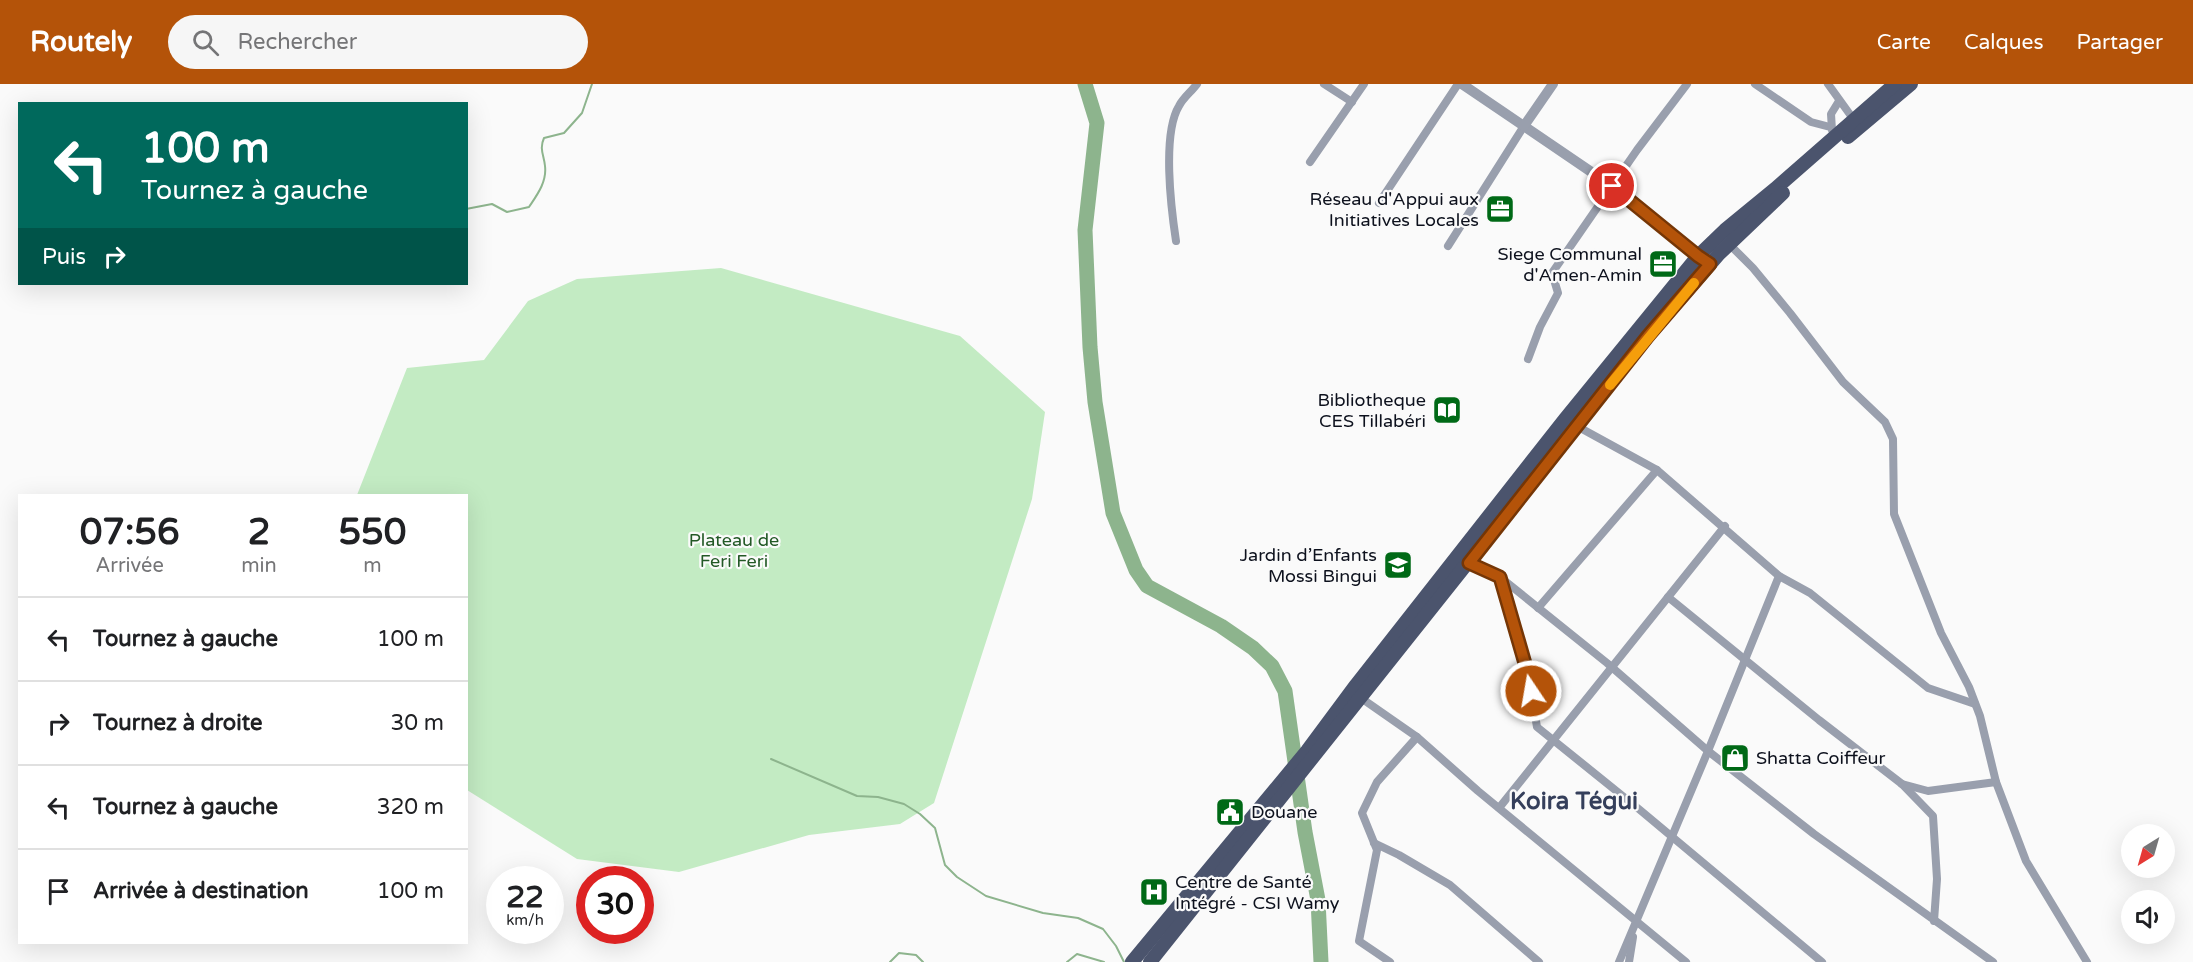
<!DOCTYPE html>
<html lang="fr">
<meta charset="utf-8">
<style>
body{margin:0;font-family:"Varela Round",sans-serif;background:#f6f6f6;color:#202124;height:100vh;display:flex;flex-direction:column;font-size:22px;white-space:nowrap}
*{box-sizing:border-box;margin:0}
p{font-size:20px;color:#757577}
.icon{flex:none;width:33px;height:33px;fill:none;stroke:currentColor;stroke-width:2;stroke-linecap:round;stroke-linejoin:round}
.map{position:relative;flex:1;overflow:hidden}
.side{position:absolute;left:18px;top:410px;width:450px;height:450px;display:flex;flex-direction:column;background:#fff;border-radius:0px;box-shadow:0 6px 24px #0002}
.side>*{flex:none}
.hud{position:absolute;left:18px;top:18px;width:450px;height:183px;border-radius:0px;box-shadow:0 6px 24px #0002;background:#00695c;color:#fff;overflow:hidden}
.needle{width:39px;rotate:217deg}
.controls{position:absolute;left:2121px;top:740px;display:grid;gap:12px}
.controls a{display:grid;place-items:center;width:54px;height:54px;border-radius:50%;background:#fff;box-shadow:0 6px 24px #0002;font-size:30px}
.speed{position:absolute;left:486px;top:782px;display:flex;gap:12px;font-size:30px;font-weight:700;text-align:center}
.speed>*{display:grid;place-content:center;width:78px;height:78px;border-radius:50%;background:#fff;box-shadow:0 6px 24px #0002;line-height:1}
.speed small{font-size:15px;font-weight:400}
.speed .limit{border:9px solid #d22;background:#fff;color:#111}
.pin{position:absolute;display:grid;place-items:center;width:51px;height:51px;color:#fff;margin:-26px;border:3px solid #fff;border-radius:50%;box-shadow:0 2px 6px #0007}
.me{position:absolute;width:66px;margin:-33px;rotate:348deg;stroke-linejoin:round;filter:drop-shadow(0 0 4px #0008)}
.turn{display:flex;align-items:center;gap:21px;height:126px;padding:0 24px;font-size:27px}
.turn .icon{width:78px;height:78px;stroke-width:2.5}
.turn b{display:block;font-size:42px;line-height:51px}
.then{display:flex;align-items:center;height:57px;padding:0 24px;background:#0003;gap:12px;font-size:22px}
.eta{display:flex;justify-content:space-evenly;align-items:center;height:102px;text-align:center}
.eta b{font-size:36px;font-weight:800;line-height:42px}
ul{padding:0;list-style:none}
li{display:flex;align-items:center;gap:18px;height:84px;padding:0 24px;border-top:2px solid #e0e0e0}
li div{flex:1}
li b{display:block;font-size:22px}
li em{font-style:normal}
header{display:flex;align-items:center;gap:36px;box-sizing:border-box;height:84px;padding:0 30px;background:#b45309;color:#fff}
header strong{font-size:28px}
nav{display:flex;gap:33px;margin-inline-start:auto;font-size:21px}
.search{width:420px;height:54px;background:#f6f6f6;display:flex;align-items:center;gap:15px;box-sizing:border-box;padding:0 21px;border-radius:33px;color:#757577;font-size:22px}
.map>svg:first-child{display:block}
</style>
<header>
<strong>Routely</strong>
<div class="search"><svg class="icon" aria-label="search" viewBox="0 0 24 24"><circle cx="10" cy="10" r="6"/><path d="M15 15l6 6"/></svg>Rechercher</div>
<nav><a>Carte</a><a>Calques</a><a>Partager</a></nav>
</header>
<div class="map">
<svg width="2193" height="878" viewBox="0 0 2193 878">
<rect width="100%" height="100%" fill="#fafafa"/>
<path fill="#c3ebc3" d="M 721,184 L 960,252 L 1045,328 L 1032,415 L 934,719 L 900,740 L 809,751 L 679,788 L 577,775 L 467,706 L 466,411 L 357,411 L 407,284 L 484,276 L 528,217 L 577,195 Z"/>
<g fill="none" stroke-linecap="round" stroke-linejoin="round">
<g stroke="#8db48d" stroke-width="2">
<path d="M 466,125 L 492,120 L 507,128 L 529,123 C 537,111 547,98 545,82 C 544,71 539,65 544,54 L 564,49 L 582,29 L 592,0"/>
<path d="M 771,675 L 857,712 L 878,713 L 904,720 L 920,730 L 935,744 L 945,781 L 957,793 L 986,812 L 1043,829 L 1078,834 L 1103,845 L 1116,862 L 1124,878"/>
<path d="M 890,878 L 899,869 L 916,871 L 923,878"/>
<path d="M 1067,878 L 1077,870 L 1104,878"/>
</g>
<path stroke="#8db48d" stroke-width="15" d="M 1085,0 L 1097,39 L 1085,146 L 1090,263 L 1095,318 L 1113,429 L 1136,486 L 1147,502 L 1221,542 L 1253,564 L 1272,582 L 1285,607 L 1305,748 L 1318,816 L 1321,878"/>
<g stroke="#999fad" stroke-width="8">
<path d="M 1324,0 L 1352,18"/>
<path d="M 1755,0 L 1811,38 L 1830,43"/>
<path d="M 1828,0 L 1854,36"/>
<path d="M 1832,46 L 1831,30 L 1839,17"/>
<path d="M 1310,78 L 1364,0"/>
<path d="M 1379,119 L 1458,0"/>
<path d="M 1176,157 C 1171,124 1162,50 1179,22 C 1183,14 1191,8 1197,0"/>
<path d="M 1729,160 L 1753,184 L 1790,229 L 1843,298 L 1885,338 L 1893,355 L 1894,430 L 1941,549 L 1969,603 L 1980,632 L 1996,698 L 2026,777 L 2087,878"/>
<path d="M 1448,162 L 1524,42"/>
<path d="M 1528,275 L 1540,243 L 1558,209 L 1552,189 L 1637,66 L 1687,0"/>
<path d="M 1573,340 L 1657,386 L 1779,492 L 1810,509 L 1928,604 L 1975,620"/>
<path d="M 1466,477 L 1500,493 L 1607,579 L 1708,667 L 1814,750 L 1993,878"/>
<path d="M 1500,493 L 1528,590 L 1537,643 L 1640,726 L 1822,878"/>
<path d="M 1668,513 L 1819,636 L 1902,700 L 1933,732 L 1937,795 L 1934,837"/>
<path d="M 1538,524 L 1657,386"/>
<path d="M 1361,614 L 1417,653 L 1478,707 L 1686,878"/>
<path d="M 1902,700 L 1928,707 L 1996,698"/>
<path d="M 1499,724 L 1725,442"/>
<path d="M 1374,759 L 1399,771 L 1450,801 L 1539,878"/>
<path d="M 1390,878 L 1359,857 L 1377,766 L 1362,729 L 1377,698 L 1417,653"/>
<path d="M 1619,878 L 1708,667 L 1779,492"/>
<path d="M 1629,878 L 1633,853"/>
</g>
<g stroke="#999fad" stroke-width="10">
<path d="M 1462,0 L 1612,102 L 1702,175"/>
<path d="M 1524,42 L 1553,0"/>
</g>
<g stroke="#4b546d" stroke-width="14">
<path d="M 1848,53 L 1911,0"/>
<path d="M 1132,878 L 1307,667 L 1356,601 L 1565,335 L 1698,172 L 1725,146 L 1775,105 L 1895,0"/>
<path d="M 1150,878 L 1648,252 L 1719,170 L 1783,109"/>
</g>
</g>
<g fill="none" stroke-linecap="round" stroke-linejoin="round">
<g stroke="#753606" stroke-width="15">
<path id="route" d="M 1531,607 L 1528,590 L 1500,493 L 1469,479 L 1648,252 L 1710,180 L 1698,172 L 1612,102"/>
</g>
<use href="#route" stroke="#b45309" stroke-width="10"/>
<path stroke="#f59e0b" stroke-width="10" d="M 1610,301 L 1694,199"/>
</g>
<defs>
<g id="office-square" transform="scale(1.5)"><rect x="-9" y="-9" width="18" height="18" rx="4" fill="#006916" stroke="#fafafa"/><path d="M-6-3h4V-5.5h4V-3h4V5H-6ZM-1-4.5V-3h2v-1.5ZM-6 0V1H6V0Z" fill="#fff"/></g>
<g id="library-square" transform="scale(1.5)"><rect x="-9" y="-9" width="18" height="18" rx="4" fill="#006916" stroke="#fafafa"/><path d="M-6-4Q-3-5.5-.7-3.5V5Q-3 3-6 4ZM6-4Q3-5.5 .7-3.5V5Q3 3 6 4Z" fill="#fff"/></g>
<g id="school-square" transform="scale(1.5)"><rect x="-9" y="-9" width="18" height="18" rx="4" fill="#006916" stroke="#fafafa"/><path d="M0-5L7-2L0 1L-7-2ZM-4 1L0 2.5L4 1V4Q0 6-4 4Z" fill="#fff"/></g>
<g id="shop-square" transform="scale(1.5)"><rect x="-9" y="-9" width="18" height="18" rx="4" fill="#006916" stroke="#fafafa"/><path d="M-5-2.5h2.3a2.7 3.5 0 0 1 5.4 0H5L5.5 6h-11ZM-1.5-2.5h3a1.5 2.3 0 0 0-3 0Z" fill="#fff"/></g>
<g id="civic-square" transform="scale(1.5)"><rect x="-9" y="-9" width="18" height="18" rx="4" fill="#006916" stroke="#fafafa"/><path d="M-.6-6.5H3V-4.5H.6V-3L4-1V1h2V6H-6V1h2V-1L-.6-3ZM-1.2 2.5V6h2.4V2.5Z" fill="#fff"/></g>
<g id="hospital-square" transform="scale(1.5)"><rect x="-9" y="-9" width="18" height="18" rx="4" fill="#006916" stroke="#fafafa"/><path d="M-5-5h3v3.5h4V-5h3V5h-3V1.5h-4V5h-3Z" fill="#fff"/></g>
</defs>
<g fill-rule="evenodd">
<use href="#office-square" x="1500" y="125"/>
<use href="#office-square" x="1663" y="180"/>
<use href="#library-square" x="1447" y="326"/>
<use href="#school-square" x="1398" y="481"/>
<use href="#shop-square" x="1735" y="674"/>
<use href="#civic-square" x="1230" y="728"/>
<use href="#hospital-square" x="1154" y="808"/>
</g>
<g text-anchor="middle" stroke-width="4.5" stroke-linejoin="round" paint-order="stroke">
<g font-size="18" fill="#0d111d" stroke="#fafafa" text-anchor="end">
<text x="1479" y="121">Réseau d'Appui aux<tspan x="1479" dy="21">Initiatives Locales</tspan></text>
<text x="1642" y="176">Siege Communal<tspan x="1642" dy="21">d'Amen-Amin</tspan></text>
<text x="1426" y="322">Bibliotheque<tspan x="1426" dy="21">CES Tillabéri</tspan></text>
<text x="1377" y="477">Jardin d’Enfants<tspan x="1377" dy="21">Mossi Bingui</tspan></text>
<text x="1756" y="680" text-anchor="start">Shatta Coiffeur</text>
<text x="1251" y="734" text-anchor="start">Douane</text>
<text x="1175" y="804" text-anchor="start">Centre de Santé<tspan x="1175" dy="21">Intégré - CSI Wamy</tspan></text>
</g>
<g font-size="18" fill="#235926" stroke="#fafafa">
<text x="734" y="462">Plateau de<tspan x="734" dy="21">Feri Feri</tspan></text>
</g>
<g font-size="24" font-weight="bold" fill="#353f5b" stroke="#fafafa">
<text x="1574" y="725">Koira Tégui</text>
</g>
</g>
</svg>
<div class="controls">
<a><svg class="needle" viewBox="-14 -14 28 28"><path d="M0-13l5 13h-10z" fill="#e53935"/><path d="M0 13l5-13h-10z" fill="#757577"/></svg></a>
<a><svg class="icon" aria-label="sound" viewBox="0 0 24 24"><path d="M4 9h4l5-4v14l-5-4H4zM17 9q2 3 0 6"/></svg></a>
</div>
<div class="speed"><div>22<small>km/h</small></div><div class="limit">30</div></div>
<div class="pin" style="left:1612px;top:102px;background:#d93025"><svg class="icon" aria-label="arrive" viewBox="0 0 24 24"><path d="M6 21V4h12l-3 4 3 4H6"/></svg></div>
<svg class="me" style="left:1531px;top:607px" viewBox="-20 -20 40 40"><circle r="17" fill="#b45309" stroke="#fff" stroke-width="3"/><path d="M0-11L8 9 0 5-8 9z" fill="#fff"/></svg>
<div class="hud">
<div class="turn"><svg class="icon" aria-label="left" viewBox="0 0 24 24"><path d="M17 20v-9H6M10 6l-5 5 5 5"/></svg><div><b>100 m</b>Tournez à gauche</div></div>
<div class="then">Puis<svg class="icon" aria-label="right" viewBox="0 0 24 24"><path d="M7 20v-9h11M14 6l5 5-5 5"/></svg></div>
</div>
<section class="side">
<div class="eta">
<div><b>07:56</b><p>Arrivée</p></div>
<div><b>2</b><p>min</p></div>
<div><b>550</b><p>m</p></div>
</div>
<ul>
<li><svg class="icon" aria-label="left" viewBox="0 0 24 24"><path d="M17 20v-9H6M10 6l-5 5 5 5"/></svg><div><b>Tournez à gauche</b></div><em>100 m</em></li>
<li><svg class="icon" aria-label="right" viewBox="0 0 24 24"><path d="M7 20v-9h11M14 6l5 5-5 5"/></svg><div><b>Tournez à droite</b></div><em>30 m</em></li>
<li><svg class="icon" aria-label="left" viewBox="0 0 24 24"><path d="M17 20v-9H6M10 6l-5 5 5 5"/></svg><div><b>Tournez à gauche</b></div><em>320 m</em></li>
<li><svg class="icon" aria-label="arrive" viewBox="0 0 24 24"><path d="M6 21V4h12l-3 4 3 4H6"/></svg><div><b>Arrivée à destination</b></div><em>100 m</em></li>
</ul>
</section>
</div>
